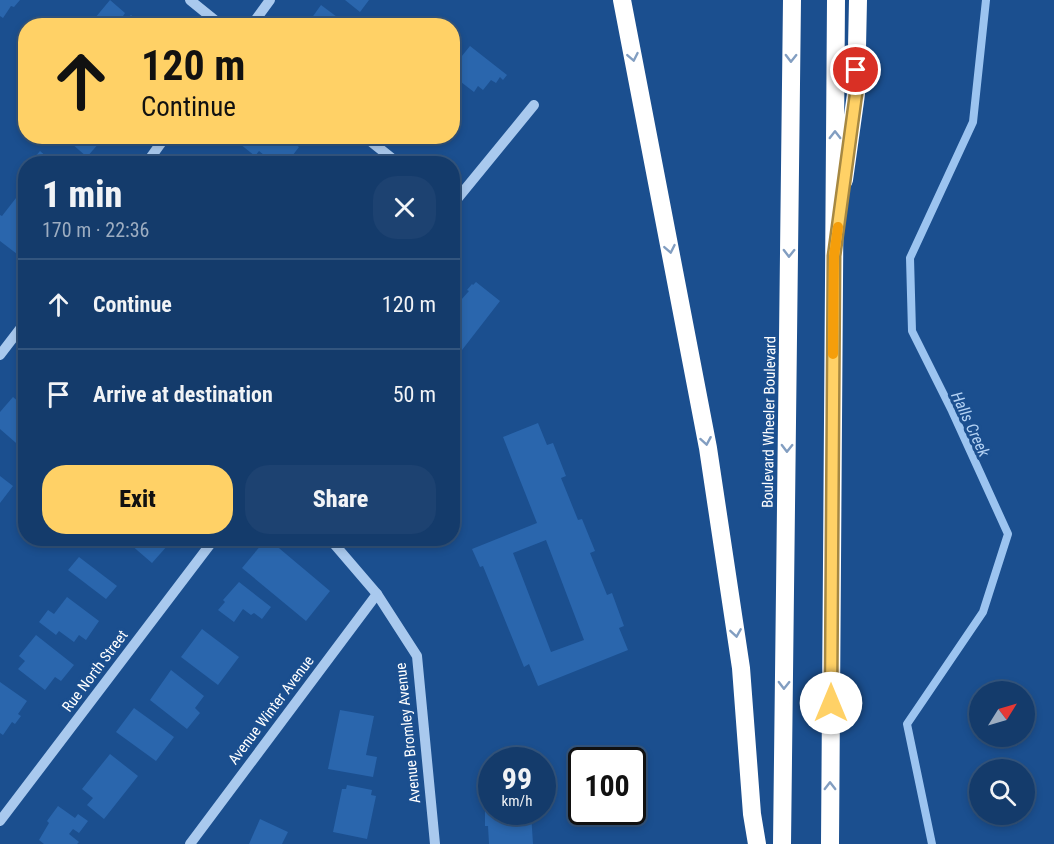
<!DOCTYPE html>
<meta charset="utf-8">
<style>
body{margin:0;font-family:"Roboto Condensed",sans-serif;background:#1d4271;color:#f1f3f6;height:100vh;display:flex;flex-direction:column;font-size:22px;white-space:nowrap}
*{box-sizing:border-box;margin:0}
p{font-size:20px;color:#9dadc1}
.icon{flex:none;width:33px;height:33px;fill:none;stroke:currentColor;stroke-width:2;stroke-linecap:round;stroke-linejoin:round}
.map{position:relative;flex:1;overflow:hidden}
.panel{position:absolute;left:18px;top:156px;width:442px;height:390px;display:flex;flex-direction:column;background:#143b6b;border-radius:24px;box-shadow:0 3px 9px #0003,0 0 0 2px #33557e}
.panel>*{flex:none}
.top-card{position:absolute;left:18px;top:18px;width:442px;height:126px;border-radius:24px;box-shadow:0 3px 9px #0003,0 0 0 2px #33557e;background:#ffd166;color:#111;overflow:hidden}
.needle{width:39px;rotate:53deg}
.controls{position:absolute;left:969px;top:681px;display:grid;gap:12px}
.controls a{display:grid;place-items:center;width:66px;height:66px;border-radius:50%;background:#143b6b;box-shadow:0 3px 9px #0003,0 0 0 2px #33557e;font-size:30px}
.speed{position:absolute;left:478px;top:747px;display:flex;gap:12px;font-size:30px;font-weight:700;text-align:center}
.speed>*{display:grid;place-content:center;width:78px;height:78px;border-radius:50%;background:#143b6b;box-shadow:0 3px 9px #0003,0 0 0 2px #33557e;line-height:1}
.speed small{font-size:15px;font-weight:400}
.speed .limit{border:3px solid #111;border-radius:9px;background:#fff;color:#111}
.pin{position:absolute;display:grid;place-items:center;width:51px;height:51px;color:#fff;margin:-26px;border:3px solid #fff;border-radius:50%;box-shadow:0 2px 6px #0007}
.me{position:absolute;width:66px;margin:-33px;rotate:0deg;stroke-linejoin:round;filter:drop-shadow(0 0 4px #0008)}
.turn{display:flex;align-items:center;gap:21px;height:126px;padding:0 24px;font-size:27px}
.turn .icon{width:78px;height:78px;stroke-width:2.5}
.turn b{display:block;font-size:42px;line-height:51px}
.round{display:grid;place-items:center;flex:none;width:63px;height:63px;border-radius:24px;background:#1d4271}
.headline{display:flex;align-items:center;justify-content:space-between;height:102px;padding:0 24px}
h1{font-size:36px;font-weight:800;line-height:45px}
.button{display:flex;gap:12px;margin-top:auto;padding:12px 24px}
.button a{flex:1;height:69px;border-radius:24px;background:#ffd166;color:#111;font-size:24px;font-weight:800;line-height:69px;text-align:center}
.button a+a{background:#1d4271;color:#f1f3f6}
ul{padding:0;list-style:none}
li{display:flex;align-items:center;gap:18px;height:90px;padding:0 24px;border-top:2px solid #33557e}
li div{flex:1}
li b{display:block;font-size:22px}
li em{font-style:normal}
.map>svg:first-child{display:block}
</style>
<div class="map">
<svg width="1054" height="844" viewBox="0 0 1054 844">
<rect width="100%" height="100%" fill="#1b4f8f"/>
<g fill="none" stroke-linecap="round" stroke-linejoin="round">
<path stroke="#9cc4f0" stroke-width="8" d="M 932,844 L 907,724 L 983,612 L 1008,534 L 952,411 L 912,331 L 910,258 L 973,122 L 986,0"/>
</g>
<g fill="#2a66ad" fill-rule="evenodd">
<path d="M 0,0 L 20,0 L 14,7 L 11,6 L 3,18 L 0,16 Z"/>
<path d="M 110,0 L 125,13 L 123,16 L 127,19 L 131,15 L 143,26 L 92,26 L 90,24 Z"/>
<path d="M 345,0 L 369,0 L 360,12 Z"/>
<path d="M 321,5 L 349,26 L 306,26 Z"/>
<path d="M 470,46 L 507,75 L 503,80 L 500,77 L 496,83 L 491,80 L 483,90 L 478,86 L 474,92 L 457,79 L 461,74 L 453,67 Z"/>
<path d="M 63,136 L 105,136 L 87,157 Z"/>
<path d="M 230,136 L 284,136 L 299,147 L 286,164 L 275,164 L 259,151 L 255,156 Z"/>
<path d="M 40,151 L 55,164 L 29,164 Z"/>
<path d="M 16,198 L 26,205 L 26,242 L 17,254 L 0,241 L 0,215 L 2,216 Z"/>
<path d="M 476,282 L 500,301 L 462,350 L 453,343 L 453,309 L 469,291 L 467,290 L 472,284 L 473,285 Z"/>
<path d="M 13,397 L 26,408 L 26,446 L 23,449 L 0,429 L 0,412 Z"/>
<path d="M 538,423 L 547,445 L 553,443 L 566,476 L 561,478 L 578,520 L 582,519 L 595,551 L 590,553 L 607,595 L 612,593 L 624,626 L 619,628 L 628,650 L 538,686 L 529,664 L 524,667 L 483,566 L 480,567 L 472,549 L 537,523 L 503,437 ZM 546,540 L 584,640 L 551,652 L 513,553 Z"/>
<path d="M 0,476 L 13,486 L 0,503 Z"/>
<path d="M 123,538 L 161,538 L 168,545 L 152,563 Z"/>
<path d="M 267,538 L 330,591 L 306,621 L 242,568 Z"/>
<path d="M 79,557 L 117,586 L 106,599 L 68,570 Z"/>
<path d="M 239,582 L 271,607 L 262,619 L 254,613 L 251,615 L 243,609 L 234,622 L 218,610 L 225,602 L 223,600 Z"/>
<path d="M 67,597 L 99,621 L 86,640 L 79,635 L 74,642 L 59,631 L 56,635 L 39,622 L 48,610 L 54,614 Z"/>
<path d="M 202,629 L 239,657 L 218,685 L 181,657 Z"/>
<path d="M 36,635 L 74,665 L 61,681 L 55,677 L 45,690 L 18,669 L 25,661 L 19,656 Z"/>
<path d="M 171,670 L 204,696 L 195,708 L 200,713 L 187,729 L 150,700 Z"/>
<path d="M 0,682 L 27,701 L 18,714 L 21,716 L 15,724 L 12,722 L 3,735 L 0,733 Z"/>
<path d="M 134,708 L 174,737 L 156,761 L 116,732 Z"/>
<path d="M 340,710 L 374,716 L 366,755 L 377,757 L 373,777 L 328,769 Z"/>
<path d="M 110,754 L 138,776 L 104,819 L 87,805 L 93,798 L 82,789 Z"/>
<path d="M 347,785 L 372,790 L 371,795 L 376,796 L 367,839 L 333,832 L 342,789 L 346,789 Z"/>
<path d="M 485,797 L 492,797 L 492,812 L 531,812 L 533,844 L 489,844 L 488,826 L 485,826 Z"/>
<path d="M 58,806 L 75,818 L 78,814 L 88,821 L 79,833 L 73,829 L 69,834 L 79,842 L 77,844 L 44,844 L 39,840 L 49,823 L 47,821 Z"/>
<path d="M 260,819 L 288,832 L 282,844 L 249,844 Z"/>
</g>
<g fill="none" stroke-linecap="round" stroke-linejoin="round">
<g stroke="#a9c9ee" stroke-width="10">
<path d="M 190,0 L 222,26"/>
<path d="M 251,26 L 270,0"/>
<path d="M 364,136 L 399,164"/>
<path d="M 146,164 L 166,136"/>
<path d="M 453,204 L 534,105"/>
<path d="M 0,355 L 26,321"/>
<path d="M 329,538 L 377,594 L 417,656 L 435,844"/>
<path d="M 0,821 L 215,538"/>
<path d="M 190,844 L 377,594"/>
</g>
<g stroke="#fff" stroke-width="18">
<path d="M 622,0 L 708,448 L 741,668 L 752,814 L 757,844"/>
<path d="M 844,180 L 856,94 L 858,0"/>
<path d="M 782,844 L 792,0"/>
<path d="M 830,844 L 836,0"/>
</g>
</g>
<defs><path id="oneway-chevron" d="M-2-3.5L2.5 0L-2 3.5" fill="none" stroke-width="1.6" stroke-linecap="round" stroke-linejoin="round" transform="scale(1.5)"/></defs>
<g stroke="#829ec1">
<use href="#oneway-chevron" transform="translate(633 57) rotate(79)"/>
<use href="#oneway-chevron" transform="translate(791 58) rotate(91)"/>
<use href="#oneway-chevron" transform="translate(835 135) rotate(-90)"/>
<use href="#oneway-chevron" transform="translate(670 249) rotate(79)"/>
<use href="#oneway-chevron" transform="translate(789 253) rotate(91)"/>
<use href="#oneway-chevron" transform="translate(706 441) rotate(80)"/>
<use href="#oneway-chevron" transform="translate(787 448) rotate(91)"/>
<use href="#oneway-chevron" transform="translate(736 633) rotate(81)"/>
<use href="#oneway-chevron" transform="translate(784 685) rotate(91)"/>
<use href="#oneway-chevron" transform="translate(830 786) rotate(-90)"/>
</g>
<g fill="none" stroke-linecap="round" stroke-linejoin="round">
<g stroke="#a68842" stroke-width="15">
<path id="route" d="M 831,703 L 834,256 L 856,94 L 856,70"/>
</g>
<use href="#route" stroke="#ffd166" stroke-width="10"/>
<path stroke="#f59e0b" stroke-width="10" d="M 833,354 L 834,256 L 838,227"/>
</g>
<g text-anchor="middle" stroke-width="6" stroke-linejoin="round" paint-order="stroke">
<g font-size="15" fill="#fff" stroke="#1b4f8f">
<text transform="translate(769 422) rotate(-89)" y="5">Boulevard Wheeler Boulevard</text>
<text transform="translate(95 671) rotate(-53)" y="5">Rue North Street</text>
<text transform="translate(271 710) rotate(-53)" y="5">Avenue Winter Avenue</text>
<text transform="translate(408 733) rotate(-96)" y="5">Avenue Bromley Avenue</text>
</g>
<g font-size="16" font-style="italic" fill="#b5d3f5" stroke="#1b4f8f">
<text transform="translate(971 424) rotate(65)" y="6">Halls Creek</text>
</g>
</g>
</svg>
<div class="controls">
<a><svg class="needle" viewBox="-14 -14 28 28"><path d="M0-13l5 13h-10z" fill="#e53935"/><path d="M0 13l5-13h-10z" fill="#9dadc1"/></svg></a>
<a><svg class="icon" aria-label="search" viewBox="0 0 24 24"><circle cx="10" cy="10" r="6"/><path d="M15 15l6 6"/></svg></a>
</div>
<div class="speed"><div>99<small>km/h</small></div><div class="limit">100</div></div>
<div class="pin" style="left:856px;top:70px;background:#d93025"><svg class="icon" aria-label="arrive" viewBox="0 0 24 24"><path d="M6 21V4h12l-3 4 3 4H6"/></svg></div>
<svg class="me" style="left:831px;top:703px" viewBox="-20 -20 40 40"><circle r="19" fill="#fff"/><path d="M0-13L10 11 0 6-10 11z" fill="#ffd166"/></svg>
<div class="top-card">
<div class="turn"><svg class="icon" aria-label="ahead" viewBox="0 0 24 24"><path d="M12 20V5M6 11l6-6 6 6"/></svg><div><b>120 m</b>Continue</div></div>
</div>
<section class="panel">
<div class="headline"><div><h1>1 min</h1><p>170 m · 22:36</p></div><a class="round"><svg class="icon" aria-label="close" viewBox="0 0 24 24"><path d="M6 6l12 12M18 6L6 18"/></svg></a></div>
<ul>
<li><svg class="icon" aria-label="ahead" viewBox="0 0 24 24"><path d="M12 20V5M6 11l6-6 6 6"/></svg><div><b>Continue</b></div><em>120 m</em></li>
<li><svg class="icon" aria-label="arrive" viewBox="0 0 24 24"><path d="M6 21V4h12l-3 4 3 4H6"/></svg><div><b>Arrive at destination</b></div><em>50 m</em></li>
</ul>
<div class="button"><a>Exit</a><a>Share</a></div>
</section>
</div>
